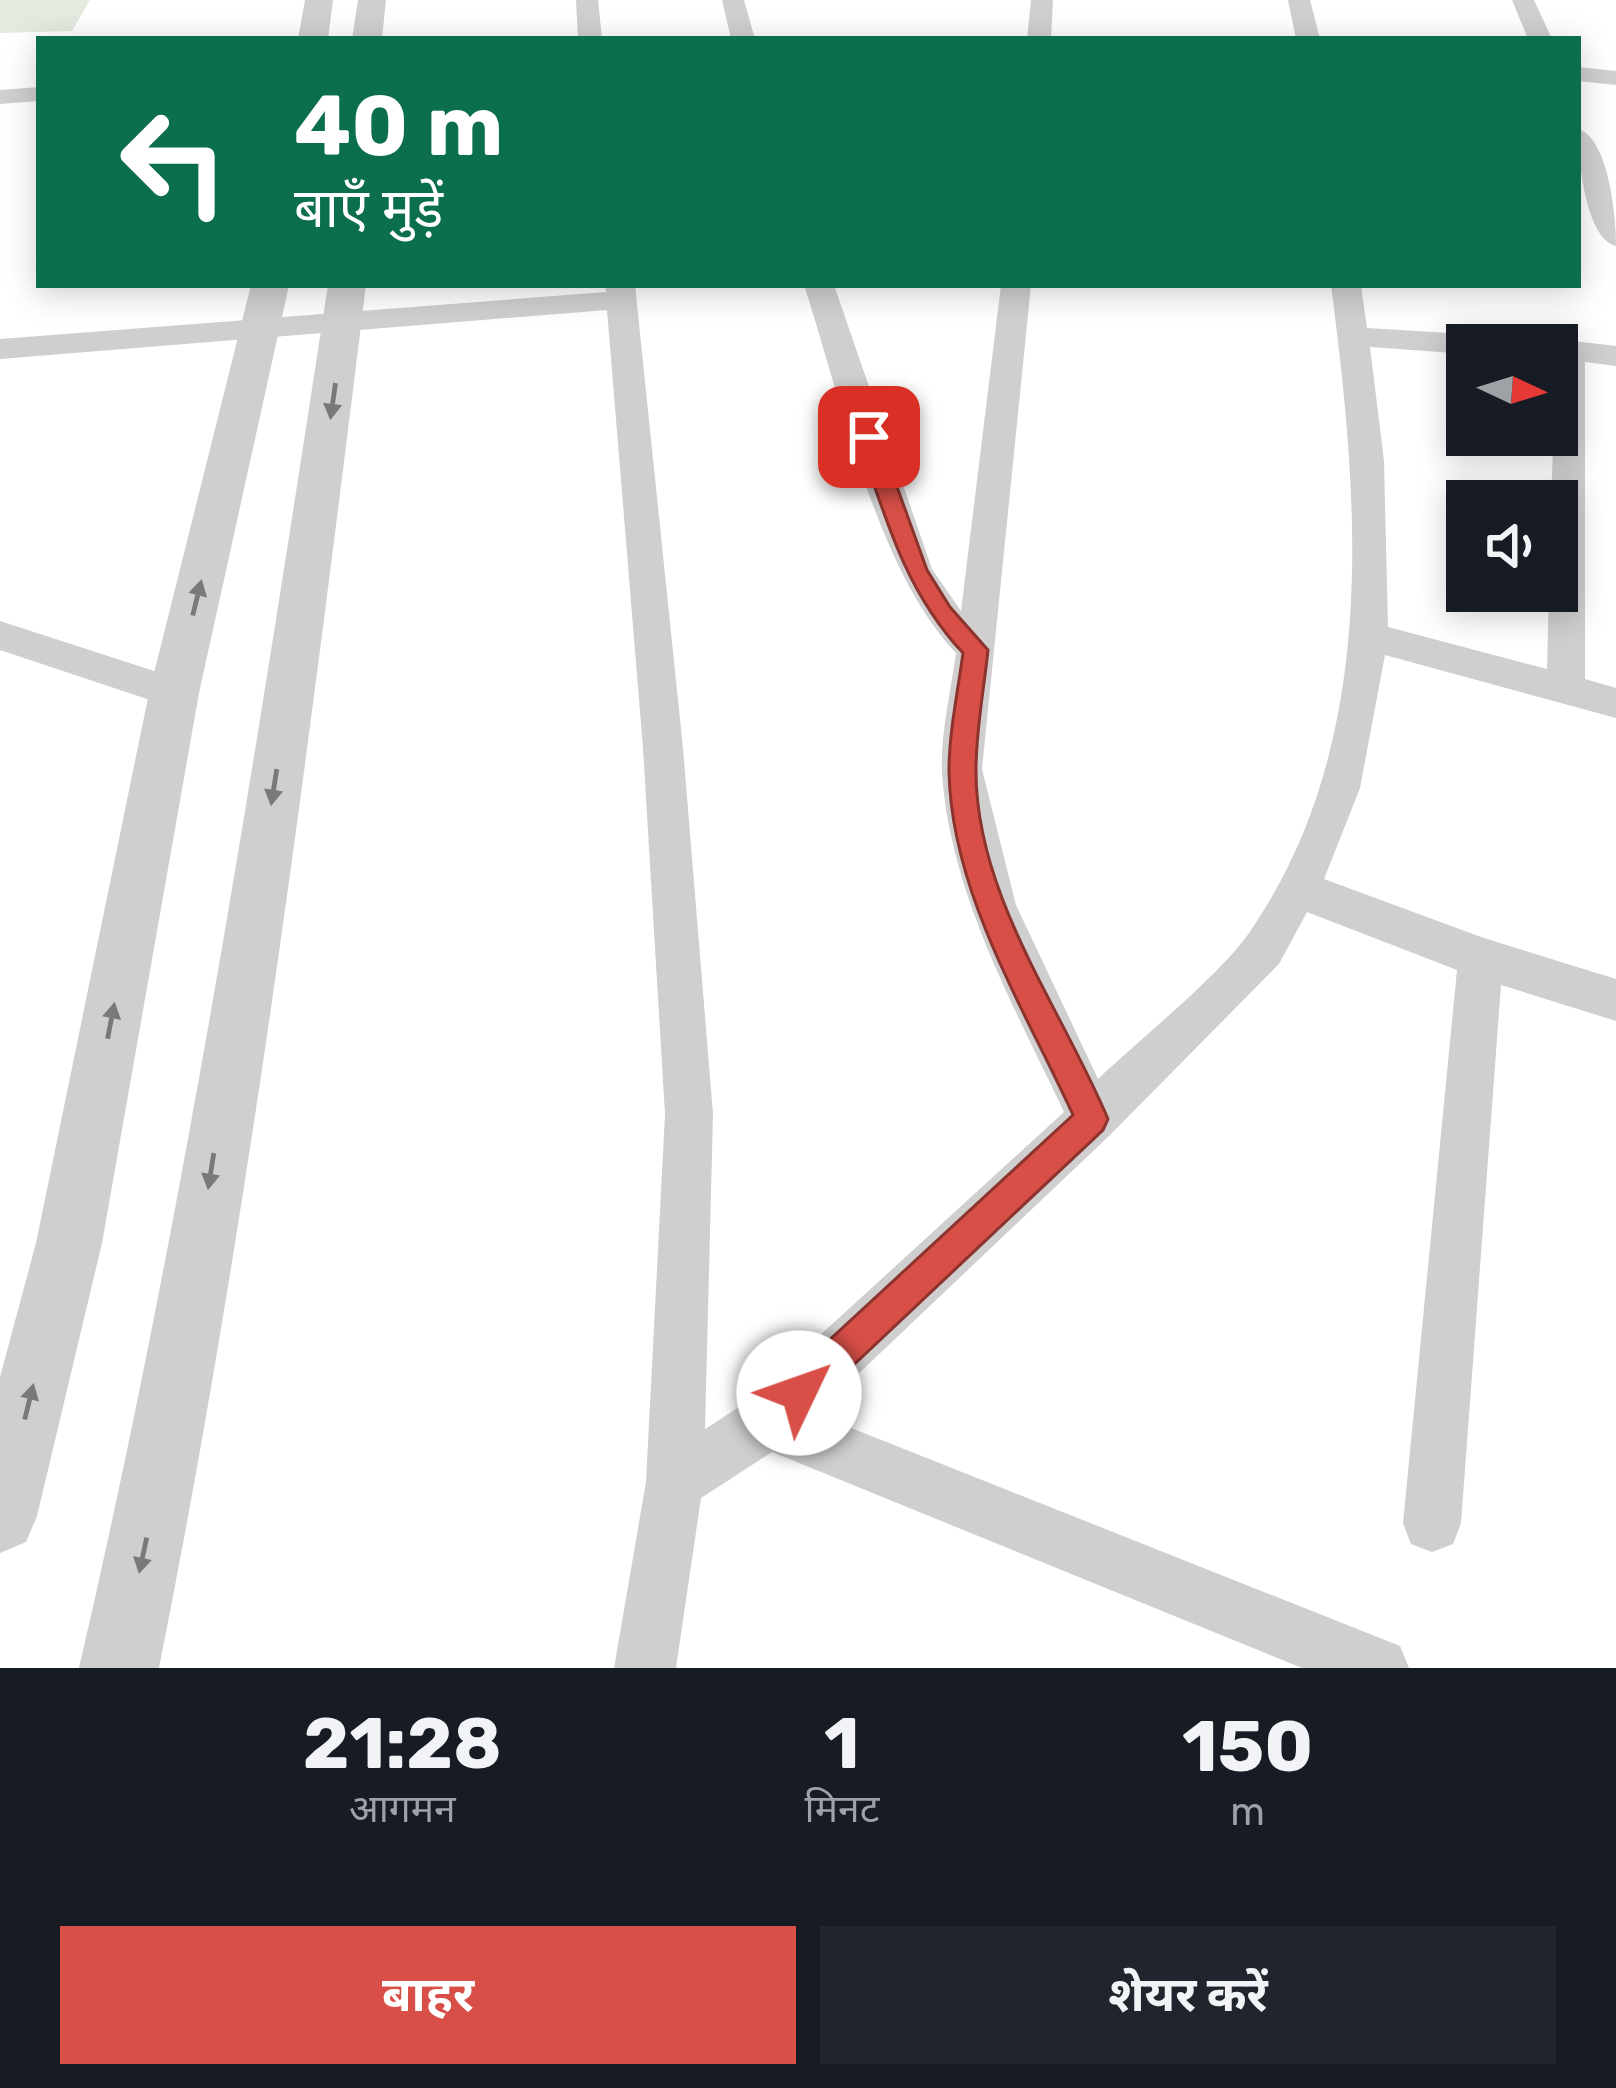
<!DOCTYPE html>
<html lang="hi">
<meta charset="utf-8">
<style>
body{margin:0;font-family:Rubik,"Noto Sans Devanagari",sans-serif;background:#20242c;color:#f1f3f6;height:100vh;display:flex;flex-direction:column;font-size:45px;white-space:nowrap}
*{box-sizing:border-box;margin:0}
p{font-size:39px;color:#9ea1a6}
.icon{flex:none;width:66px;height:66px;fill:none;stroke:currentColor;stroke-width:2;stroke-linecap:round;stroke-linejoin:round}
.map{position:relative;height:1668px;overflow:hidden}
.details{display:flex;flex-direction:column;background:#171b24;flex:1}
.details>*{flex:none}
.banner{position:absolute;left:36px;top:36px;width:1545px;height:252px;border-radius:0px;box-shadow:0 6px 30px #0003;background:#0b6e4f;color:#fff;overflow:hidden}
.needle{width:78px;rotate:94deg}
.buttons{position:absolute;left:1446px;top:324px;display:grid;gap:24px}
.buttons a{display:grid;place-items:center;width:132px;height:132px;border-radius:0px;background:#171b24;box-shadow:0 6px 30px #0003;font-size:60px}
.pin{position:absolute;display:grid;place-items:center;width:102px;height:102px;color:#fff;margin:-51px;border-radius:24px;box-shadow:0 6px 18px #0006}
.me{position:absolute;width:132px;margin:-66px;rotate:48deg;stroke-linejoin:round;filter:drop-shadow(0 0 9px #0008)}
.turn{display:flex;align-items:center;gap:42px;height:252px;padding:0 60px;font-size:54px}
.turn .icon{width:156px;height:156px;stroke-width:2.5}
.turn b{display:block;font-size:84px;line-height:102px}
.eta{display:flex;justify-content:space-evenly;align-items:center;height:204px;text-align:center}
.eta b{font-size:72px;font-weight:700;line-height:84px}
.cta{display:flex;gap:24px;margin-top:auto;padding:24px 60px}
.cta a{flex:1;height:138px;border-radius:0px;background:#d74f47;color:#fff;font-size:48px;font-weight:700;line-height:138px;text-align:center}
.cta a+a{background:#20242c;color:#f1f3f6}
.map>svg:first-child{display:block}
</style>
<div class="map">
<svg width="1616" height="1668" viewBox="0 0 1616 1668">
<rect width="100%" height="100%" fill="#fff"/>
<path fill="#e4eadf" d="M 0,0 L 90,0 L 72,31 L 0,33 Z"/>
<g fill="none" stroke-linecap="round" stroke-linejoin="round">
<g fill="#cfcfcf" fill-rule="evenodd">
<path d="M 576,0 L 598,0 L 602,39 L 578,39 Z"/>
<path d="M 722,0 L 744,0 L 755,39 L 731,39 Z"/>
<path d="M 1031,0 L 1053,0 L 1051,39 L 1027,39 Z"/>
<path d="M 1288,0 L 1310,0 L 1320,39 L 1296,39 Z"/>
<path d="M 1512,0 L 1534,0 L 1552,39 L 1528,39 Z"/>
<path d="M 1578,67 L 1616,71 L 1616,85 L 1578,81 Z"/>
<path d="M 39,87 L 39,101 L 0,104 L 0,90 Z"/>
<path d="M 1578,129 C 1609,138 1616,218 1616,246 C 1585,239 1578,157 1578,129 Z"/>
<path d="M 605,285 L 635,285 L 683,748 L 713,1114 L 705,1429 L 747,1402 L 1064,1112 C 1014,1006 950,893 942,773 C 940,735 951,691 956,653 C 876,569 841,398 804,285 L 834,285 L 932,569 L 961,611 L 1001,285 L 1031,285 L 982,769 L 1016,905 L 1098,1079 C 1140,1039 1218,977 1249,933 C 1381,742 1359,502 1331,285 L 1361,285 L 1367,328 L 1483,335 L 1498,345 L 1467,345 L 1467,354 L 1370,347 L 1384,461 L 1388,627 L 1547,669 L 1549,591 L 1557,591 L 1557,501 L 1551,501 L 1557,345 L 1544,345 L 1557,339 L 1616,346 L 1616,366 L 1585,362 L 1585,679 L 1616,688 L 1616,718 L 1385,655 L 1360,788 L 1324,879 L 1481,937 L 1616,979 L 1616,1021 L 1501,985 L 1461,1523 L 1453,1544 L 1432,1552 L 1411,1544 L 1403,1523 L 1457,970 L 1307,912 L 1279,964 L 1109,1136 L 816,1414 L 1400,1646 L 1409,1668 L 1302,1668 L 772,1452 L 701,1498 L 676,1668 L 614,1668 L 646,1482 L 665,1114 L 643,748 L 607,310 L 0,359 L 0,339 L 606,292 Z"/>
<path d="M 0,621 L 188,682 L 193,693 L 188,704 L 174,708 L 0,650 Z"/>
</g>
<g fill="#cfcfcf" fill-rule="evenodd">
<path d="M 305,0 L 333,0 L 328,39 L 298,39 Z"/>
<path d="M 358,0 L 386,0 L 382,39 L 352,39 Z"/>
<path d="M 251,285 L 289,285 L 199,693 L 102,1243 L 37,1516 L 26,1542 L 0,1553 L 0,1377 L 36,1243 L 149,693 Z"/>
<path d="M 328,285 L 366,285 C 309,747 250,1212 159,1668 L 79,1668 C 185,1212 257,747 328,285 Z"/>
</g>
</g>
<defs><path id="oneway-solid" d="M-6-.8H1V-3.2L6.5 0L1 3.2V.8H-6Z" transform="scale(3)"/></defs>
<g fill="#797979">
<use href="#oneway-solid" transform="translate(333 401) rotate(98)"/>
<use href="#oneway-solid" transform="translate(197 598) rotate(-76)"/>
<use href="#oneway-solid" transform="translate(274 787) rotate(99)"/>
<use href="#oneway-solid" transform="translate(111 1021) rotate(-79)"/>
<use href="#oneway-solid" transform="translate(211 1171) rotate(99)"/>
<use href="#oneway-solid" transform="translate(29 1402) rotate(-76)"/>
<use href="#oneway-solid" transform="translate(143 1555) rotate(102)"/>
</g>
<path fill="#d74f47" stroke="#8c332e" stroke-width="3" d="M 861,432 L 879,437 L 927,570 L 950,607 L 988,650 C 984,689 976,730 976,769 C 975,895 1061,1007 1108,1119 L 1103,1130 L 811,1405 L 799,1411 L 786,1405 L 781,1393 L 786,1380 L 1073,1115 C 1024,1008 951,892 949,771 C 949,732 958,691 963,653 C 905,591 885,517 858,437 Z"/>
</svg>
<div class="buttons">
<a><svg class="needle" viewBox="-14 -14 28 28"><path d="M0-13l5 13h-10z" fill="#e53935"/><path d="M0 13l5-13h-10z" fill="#9ea1a6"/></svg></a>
<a><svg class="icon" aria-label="sound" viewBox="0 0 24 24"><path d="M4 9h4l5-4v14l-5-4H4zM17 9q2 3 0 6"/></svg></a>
</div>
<div class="pin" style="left:869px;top:437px;background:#d93025"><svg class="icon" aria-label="arrive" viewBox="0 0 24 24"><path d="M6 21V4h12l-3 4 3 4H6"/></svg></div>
<svg class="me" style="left:799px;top:1393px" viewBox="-20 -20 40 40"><circle r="19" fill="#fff"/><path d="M0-13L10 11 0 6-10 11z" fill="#d74f47"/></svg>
<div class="banner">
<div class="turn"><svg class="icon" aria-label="left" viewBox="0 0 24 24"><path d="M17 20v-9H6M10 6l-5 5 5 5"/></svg><div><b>40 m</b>बाएँ मुड़ें</div></div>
</div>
</div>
<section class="details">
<div class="eta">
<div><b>21:28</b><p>आगमन</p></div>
<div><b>1</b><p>मिनट</p></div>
<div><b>150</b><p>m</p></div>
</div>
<div class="cta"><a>बाहर</a><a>शेयर करें</a></div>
</section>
